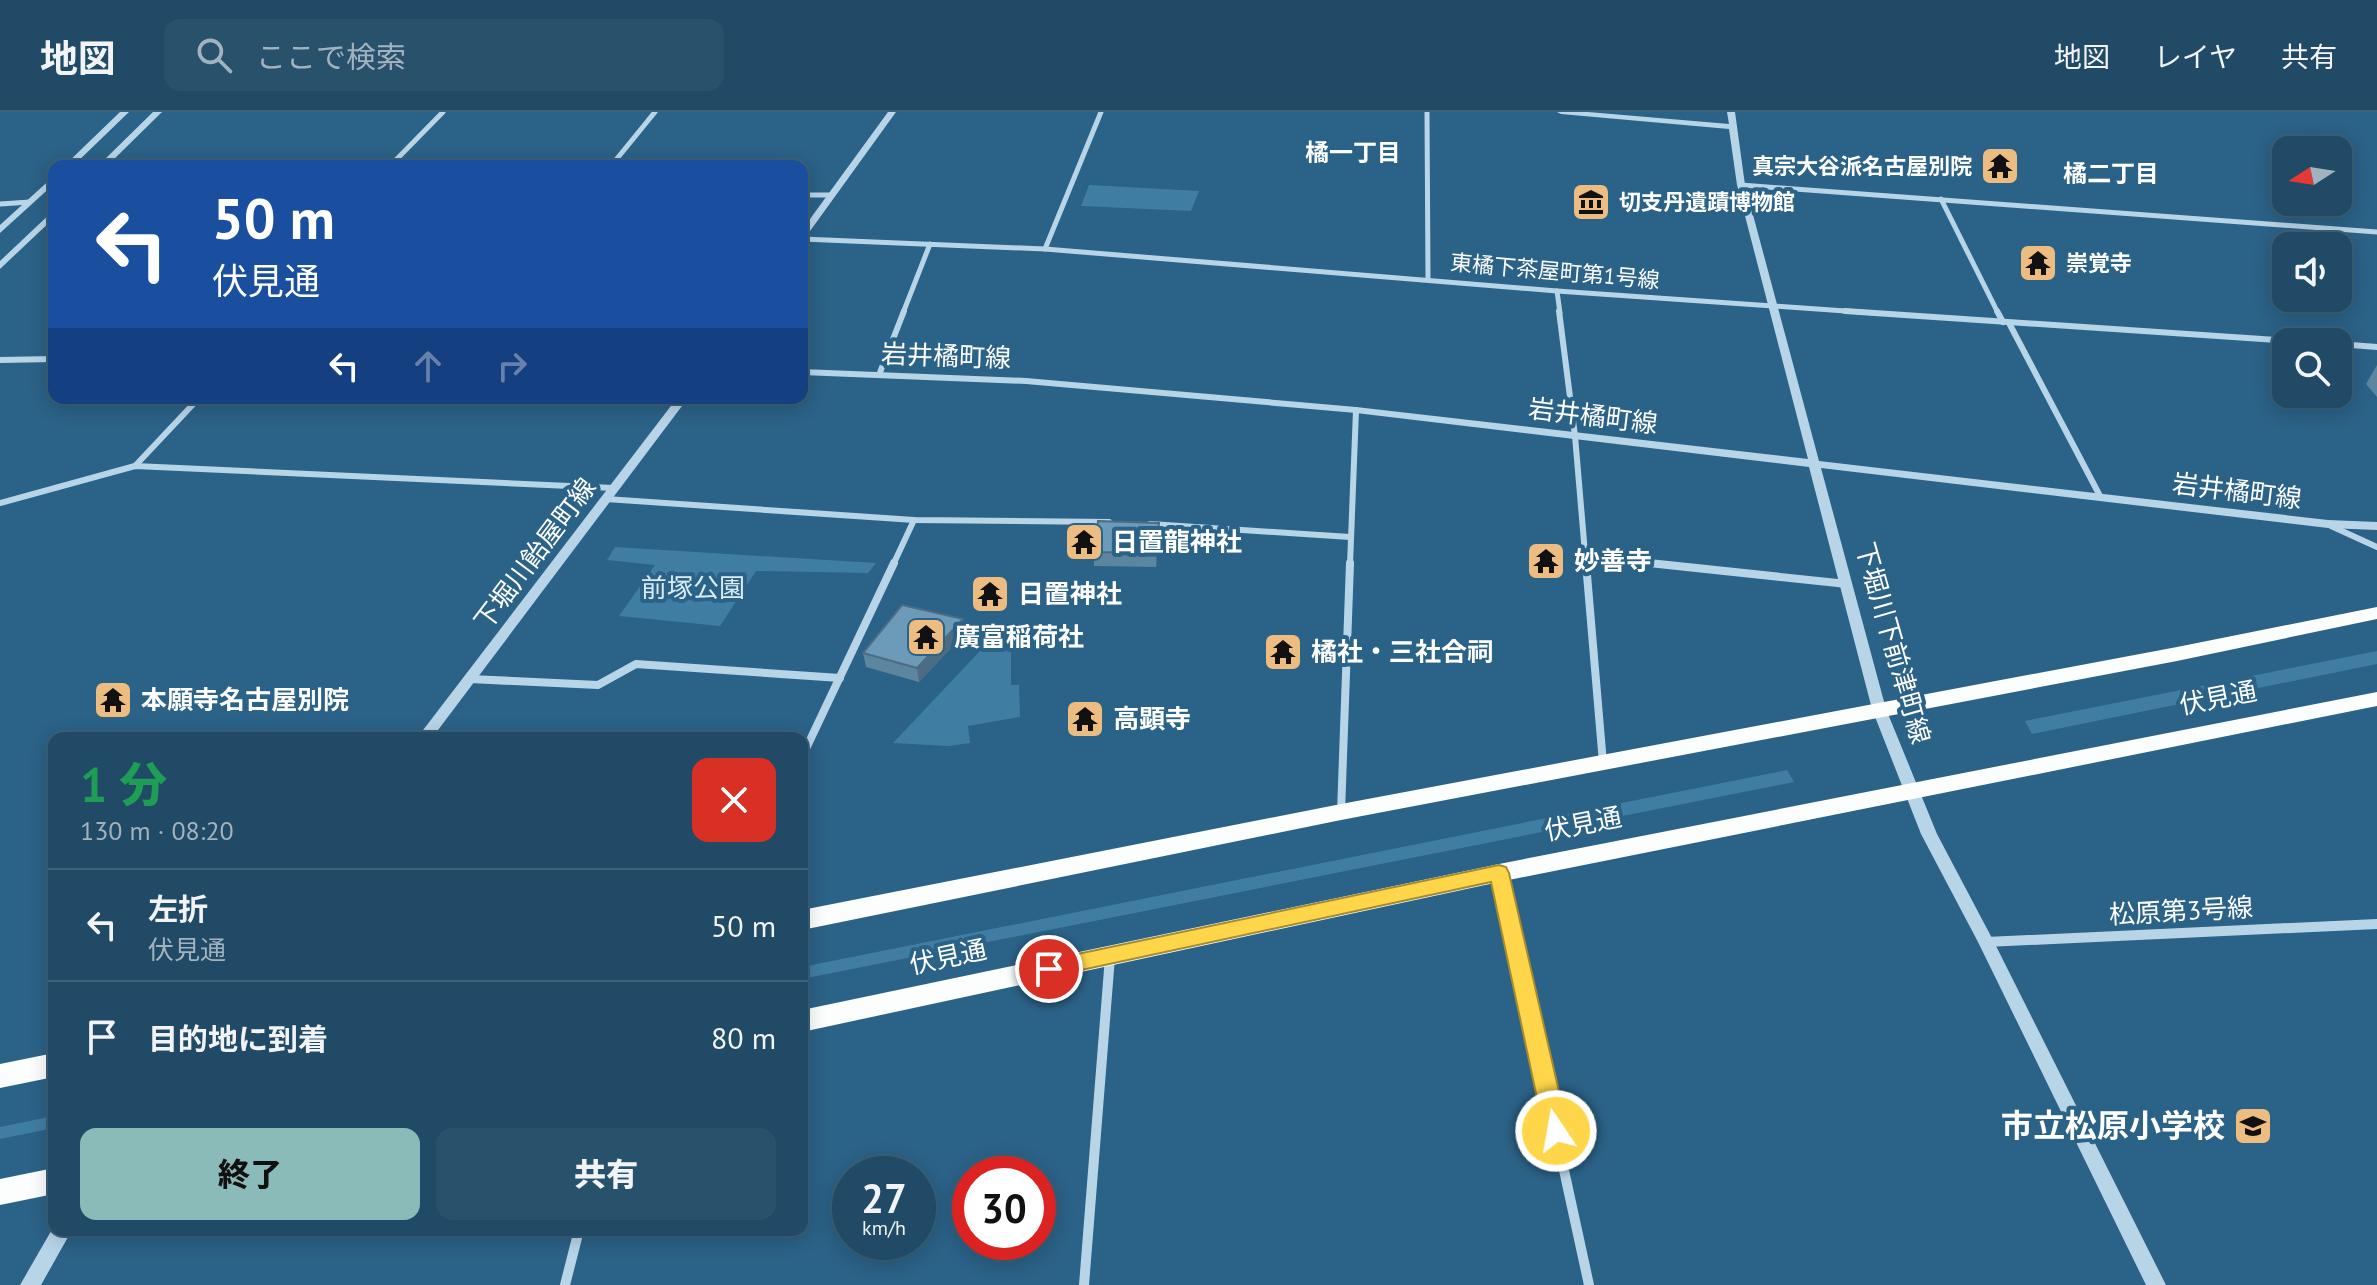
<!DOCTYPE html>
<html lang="ja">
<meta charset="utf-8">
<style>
body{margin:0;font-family:"PT Sans","Noto Sans JP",sans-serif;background:#28516b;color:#f1f3f6;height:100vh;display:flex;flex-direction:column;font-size:30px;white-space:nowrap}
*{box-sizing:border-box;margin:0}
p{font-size:26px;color:#a2b3bf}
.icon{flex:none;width:44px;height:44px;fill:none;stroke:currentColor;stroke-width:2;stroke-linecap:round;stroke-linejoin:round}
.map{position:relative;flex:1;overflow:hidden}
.side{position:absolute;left:48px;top:620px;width:760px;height:504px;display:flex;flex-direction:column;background:#204a65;border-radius:16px;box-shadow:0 4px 20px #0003,0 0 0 2px #3d6279}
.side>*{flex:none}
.top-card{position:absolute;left:48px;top:48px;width:760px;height:244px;border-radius:16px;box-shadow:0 4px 20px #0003,0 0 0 2px #3d6279;background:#1a4fa0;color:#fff;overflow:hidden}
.needle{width:52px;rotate:258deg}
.buttons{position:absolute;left:2272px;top:24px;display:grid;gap:16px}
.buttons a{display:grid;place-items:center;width:80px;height:80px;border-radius:16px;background:#204a65;box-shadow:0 4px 20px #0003,0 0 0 2px #3d6279;font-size:40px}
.speed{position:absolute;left:832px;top:1044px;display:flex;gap:16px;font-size:40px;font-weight:700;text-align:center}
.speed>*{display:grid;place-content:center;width:104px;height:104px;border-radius:50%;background:#204a65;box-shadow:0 4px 20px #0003,0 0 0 2px #3d6279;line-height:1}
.speed small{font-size:20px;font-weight:400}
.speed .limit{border:12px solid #d22;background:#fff;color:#111}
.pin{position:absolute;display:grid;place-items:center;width:68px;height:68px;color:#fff;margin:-34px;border:4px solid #fff;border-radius:50%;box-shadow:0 2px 8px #0007}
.me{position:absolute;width:88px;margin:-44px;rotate:348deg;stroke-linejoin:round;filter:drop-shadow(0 0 6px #0008)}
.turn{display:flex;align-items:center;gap:28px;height:168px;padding:0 32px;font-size:36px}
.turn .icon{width:104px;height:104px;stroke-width:2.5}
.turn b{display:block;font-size:56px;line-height:68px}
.lanes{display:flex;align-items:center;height:76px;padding:0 32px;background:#0003;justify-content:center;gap:40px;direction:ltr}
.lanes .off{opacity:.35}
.round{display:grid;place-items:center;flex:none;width:84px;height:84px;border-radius:16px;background:#28516b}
.headline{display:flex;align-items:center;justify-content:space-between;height:136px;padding:0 32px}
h1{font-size:48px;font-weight:800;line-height:60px;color:#1e9e55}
.cta{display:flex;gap:16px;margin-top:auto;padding:16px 32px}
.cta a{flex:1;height:92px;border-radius:16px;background:#8bbbb9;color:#111;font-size:32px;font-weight:800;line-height:92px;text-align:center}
.cta a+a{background:#28516b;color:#f1f3f6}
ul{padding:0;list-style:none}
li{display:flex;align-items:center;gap:24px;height:112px;padding:0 32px;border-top:2px solid #3d6279}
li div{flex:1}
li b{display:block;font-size:30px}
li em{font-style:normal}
header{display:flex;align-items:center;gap:48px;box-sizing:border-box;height:112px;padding:0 40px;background:#204a65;border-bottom:2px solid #3d6279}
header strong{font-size:38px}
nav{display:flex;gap:44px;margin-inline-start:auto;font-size:28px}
.search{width:560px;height:72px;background:#28516b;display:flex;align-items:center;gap:20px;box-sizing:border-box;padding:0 28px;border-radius:16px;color:#a2b3bf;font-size:30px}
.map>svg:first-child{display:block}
</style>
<header>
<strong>地図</strong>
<div class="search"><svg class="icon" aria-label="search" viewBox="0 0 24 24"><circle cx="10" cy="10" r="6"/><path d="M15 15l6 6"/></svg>ここで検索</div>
<nav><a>地図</a><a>レイヤ</a><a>共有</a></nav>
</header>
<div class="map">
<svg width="2377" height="1173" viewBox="0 0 2377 1173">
<rect width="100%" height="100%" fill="#2b6287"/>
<g fill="#407da3">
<path d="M 1089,73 L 1199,79 L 1191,99 L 1081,94 Z"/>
<path d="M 615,435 L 876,451 L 868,461 L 756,459 L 720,514 L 619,504 L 655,453 L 607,448 Z"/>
<path d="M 1011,537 L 1011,573 L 1019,573 L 1020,605 L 968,614 L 970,631 L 949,634 L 893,631 L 980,539 Z"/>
<path d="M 2377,539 L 2377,552 L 2032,622 L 2025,609 Z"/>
<path d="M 1787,658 L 1794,670 L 802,867 L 802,855 Z"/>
<path d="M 54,1004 L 54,1016 L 0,1027 L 0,1015 Z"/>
</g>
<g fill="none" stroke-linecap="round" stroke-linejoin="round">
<g stroke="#b8d5e8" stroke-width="5">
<path d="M 1427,0 L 1428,167"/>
<path d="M 390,54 L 443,0"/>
<path d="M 611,54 L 655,0"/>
<path d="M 1741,73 L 2377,120"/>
<path d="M 802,83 L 831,83"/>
<path d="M 1941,87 L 1998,201"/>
<path d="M 0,92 L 30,90"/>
<path d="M 802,127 L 1045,137 L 1557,179 L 1874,201"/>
<path d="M 1045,137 L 1101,0"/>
<path d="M 1557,179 L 1560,201"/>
<path d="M 903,201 L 930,132"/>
</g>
<g stroke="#b8d5e8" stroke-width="6">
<path d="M 1559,199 L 1575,324 L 1586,453"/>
<path d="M 1845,199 L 2305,230"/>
<path d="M 1997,199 L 2003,210"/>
<path d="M 2009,211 L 2100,384"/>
<path d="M 2338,232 L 2377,235"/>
<path d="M 879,263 L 904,199"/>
<path d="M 135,354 L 199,286"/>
<path d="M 606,387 L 914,408 L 1109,410"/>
<path d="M 0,391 L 135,354 L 614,376"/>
<path d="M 1150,412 L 1350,425"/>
<path d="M 2331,414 L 2377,435"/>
<path d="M 1585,444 L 1667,453"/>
<path d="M 893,453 L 914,408"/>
<path d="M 1350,453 L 1356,298"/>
</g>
<g stroke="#b8d5e8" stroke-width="8">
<path d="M 1586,451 L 1603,651"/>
<path d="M 1649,451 L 1847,472"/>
<path d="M 470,567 L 598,573 L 636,552 L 840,566"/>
<path d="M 802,645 L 894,451"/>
<path d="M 1341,700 L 1350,451"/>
<path d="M 1499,761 L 1501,771"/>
</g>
<g stroke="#b8d5e8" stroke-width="10">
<path d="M 1501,769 L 1589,1173"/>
<path d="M 1986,830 L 2377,812"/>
<path d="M 565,1173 L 579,1118"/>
<path d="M 1084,1173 L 1110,845"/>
</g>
<g fill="#b8d5e8" fill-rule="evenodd">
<path d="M 120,0 L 129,0 L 73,54 L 64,54 Z"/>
<path d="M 153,0 L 162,0 L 107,54 L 98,54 Z"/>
<path d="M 888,0 L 896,0 L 805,126 L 802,127 L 802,118 Z"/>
<path d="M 1557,0 L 1588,0 L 1729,12 L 1727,0 L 1735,0 L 1745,73 L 1819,349 L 2328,408 L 2377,410 L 2377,418 L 2328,416 L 1821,356 L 1886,597 L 1937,722 L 1994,830 L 2166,1173 L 2146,1173 L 1978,830 L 1921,722 L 1872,597 L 1809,355 L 1356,301 L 1026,272 L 802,263 L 802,257 L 1026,266 L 1356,295 L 1808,347 L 1737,73 L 1729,17 L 1561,2 Z"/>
<path d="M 54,64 L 54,72 L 0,121 L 0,113 Z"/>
<path d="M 54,98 L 54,106 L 0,157 L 0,149 Z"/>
<path d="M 54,244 L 54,250 L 0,251 L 0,245 Z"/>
<path d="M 677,286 L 688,286 L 432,626 L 417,626 Z"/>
<path d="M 54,1114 L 54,1118 L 72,1118 L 41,1173 L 20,1173 Z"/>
</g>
<g fill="#fcfefe" fill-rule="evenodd">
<path d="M 2377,495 L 2377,507 L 2177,549 L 1341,708 L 802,818 L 802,798 L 1341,692 L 2177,535 Z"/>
<path d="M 2377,580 L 2377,594 L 1499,770 L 802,920 L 802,898 L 1499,752 Z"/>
<path d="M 54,941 L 54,965 L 0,976 L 0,952 Z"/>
<path d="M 54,1056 L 54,1082 L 0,1093 L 0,1067 Z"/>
</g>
</g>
<g fill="#5c859f">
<path d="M 2377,253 L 2377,285 L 2366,272 Z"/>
<path d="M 1159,411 L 1159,425 L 1156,455 L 1094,454 L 1094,440 Z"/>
<path d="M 965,521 L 919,570 L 866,555 L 863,541 Z"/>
</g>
<g fill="#4b6c82">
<path d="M 1159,411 L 1159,425 L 1156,455 L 1156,441 Z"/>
<path d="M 963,507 L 965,521 L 919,570 L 917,556 Z"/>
</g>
<g fill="#6b9bb9" stroke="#4b6c82" stroke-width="2">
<path d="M 1098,409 L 1159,411 L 1156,441 L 1094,440 Z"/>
<path d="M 902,493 L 963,507 L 917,556 L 863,541 Z"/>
</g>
<path fill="#ffd54a" stroke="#a68a30" stroke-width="2" d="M 1499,753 L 1506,755 L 1509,761 L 1568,1019 L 1565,1027 L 1556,1030 L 1547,1027 L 1544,1019 L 1491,770 L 1049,865 L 1041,863 L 1038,857 L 1041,851 L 1049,848 Z"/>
<defs>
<g id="temple-square" transform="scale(2)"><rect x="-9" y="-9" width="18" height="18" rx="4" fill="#edbc80" stroke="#2b6287"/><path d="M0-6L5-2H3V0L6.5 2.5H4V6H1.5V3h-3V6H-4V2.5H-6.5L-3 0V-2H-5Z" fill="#111"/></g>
<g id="museum-square" transform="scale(2)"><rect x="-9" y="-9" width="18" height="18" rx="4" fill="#edbc80" stroke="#2b6287"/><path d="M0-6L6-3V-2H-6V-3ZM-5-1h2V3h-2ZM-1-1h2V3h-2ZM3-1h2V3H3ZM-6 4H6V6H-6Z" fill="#111"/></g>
<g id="school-square" transform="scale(2)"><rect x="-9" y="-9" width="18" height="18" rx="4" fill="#edbc80" stroke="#2b6287"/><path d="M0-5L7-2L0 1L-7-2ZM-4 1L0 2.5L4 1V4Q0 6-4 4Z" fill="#111"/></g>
</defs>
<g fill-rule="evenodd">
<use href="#temple-square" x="2000" y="54"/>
<use href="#museum-square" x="1591" y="90"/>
<use href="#temple-square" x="2038" y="151"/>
<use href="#temple-square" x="1084" y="430"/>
<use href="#temple-square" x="1546" y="449"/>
<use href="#temple-square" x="990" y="482"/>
<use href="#temple-square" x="926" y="525"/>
<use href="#temple-square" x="1283" y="540"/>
<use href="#temple-square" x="113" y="588"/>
<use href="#temple-square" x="1085" y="607"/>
<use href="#school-square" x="2253" y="1014"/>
</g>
<g text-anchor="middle" stroke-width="8" stroke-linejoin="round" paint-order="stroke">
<g font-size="22" font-weight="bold" fill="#fff" stroke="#2b6287" text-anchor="start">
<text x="1972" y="62" text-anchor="end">真宗大谷派名古屋別院</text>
<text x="1619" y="98">切支丹遺蹟博物館</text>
<text x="2066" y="159">崇覚寺</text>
</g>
<g font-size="22" fill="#fff" stroke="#2b6287">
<text transform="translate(1555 159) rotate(5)" y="8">東橘下茶屋町第1号線</text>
</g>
<g font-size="24" font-weight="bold" fill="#fff" stroke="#2b6287">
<text x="1353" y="49">橘一丁目</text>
<text x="2111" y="70">橘二丁目</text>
</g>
<g font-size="26" fill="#fff" stroke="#2b6287">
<text transform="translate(946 244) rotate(2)" y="9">岩井橘町線</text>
<text transform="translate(1593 304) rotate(7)" y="9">岩井橘町線</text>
<text transform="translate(2237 379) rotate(7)" y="9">岩井橘町線</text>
<text transform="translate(535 442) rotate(-53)" y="9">下堀川飴屋町線</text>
<text transform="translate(1893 531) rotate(74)" y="9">下堀川下前津町線</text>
<text transform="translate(2218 586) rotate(-11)" y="9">伏見通</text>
<text transform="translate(1583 712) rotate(-11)" y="9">伏見通</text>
<text transform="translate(2181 799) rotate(-3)" y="9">松原第3号線</text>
<text transform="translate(948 845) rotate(-12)" y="9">伏見通</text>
</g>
<g font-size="26" font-weight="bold" fill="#fff" stroke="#2b6287" text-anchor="start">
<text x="1112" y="439">日置龍神社</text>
<text x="1574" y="458">妙善寺</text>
<text x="1018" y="491">日置神社</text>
<text x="954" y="534">廣富稲荷社</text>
<text x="1311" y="549">橘社・三社合祠</text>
<text x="141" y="597">本願寺名古屋別院</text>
<text x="1113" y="616">高顕寺</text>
</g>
<g font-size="26" fill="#dbecf6" stroke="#2b6287">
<text x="693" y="485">前塚公園</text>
</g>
<g font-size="32" font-weight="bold" fill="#fff" stroke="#2b6287" text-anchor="end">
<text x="2225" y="1025">市立松原小学校</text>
</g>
</g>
</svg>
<div class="buttons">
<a><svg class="needle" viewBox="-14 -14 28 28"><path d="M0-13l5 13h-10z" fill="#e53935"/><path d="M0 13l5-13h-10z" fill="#a2b3bf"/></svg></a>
<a><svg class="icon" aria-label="sound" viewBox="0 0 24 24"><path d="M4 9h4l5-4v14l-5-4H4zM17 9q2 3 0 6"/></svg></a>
<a><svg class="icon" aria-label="search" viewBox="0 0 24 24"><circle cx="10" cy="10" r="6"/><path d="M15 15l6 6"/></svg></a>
</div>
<div class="speed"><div>27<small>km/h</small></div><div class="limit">30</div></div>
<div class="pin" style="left:1049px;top:857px;background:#d93025"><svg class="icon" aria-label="arrive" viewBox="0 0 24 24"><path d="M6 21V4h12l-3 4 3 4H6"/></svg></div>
<svg class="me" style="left:1556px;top:1019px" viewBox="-20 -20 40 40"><circle r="17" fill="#ffd54a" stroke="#fff" stroke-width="3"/><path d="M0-11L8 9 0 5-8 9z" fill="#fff"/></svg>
<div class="top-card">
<div class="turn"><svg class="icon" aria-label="left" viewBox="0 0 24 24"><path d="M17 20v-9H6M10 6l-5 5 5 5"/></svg><div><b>50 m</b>伏見通</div></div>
<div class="lanes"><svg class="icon" aria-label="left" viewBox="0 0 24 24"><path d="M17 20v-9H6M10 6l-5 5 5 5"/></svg><svg class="icon off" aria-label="ahead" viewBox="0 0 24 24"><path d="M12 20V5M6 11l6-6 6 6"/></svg><svg class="icon off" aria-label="right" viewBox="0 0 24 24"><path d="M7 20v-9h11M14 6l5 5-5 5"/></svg></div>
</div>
<section class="side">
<div class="headline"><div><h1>1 分</h1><p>130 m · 08:20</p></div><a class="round" style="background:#d93025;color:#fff"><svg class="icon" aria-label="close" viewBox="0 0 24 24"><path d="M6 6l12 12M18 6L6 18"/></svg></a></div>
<ul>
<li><svg class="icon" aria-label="left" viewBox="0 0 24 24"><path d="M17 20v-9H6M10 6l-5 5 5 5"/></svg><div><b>左折</b><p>伏見通</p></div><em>50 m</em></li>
<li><svg class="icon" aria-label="arrive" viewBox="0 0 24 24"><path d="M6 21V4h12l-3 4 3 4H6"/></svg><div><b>目的地に到着</b></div><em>80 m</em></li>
</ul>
<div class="cta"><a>終了</a><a>共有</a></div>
</section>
</div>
